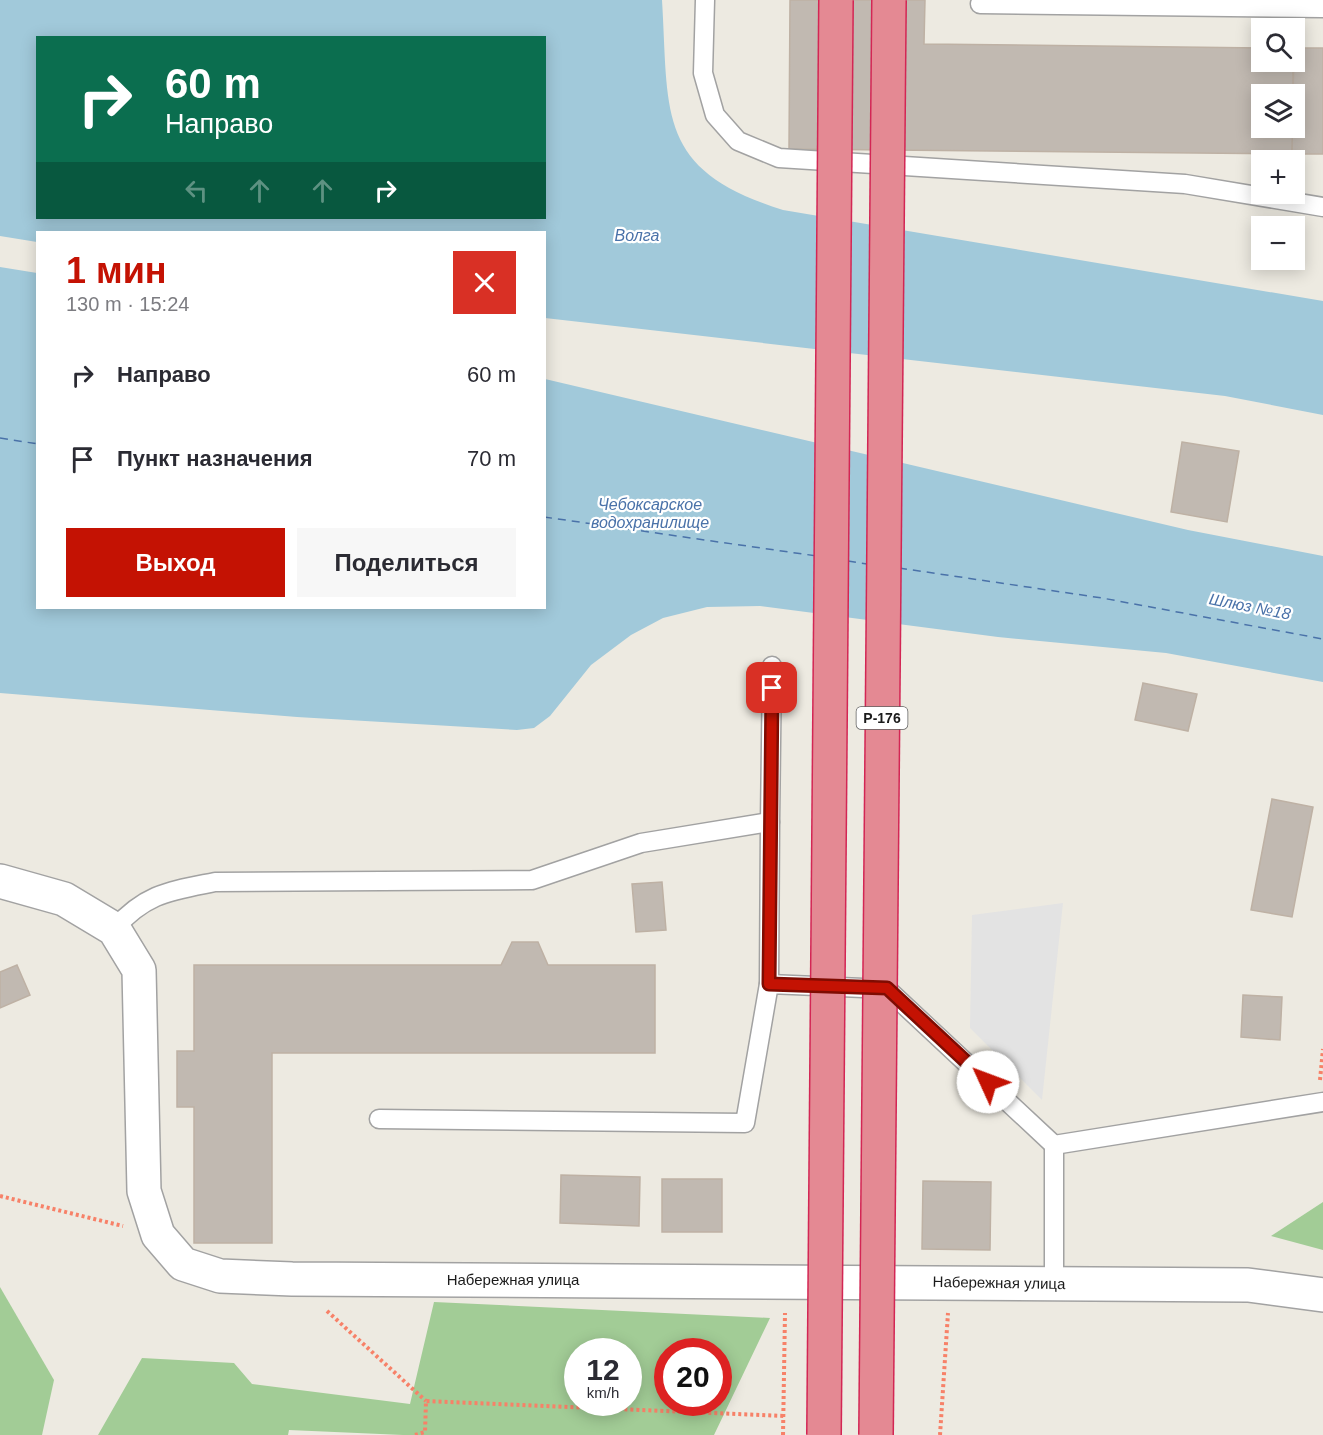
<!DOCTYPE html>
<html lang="ru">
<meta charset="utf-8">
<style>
body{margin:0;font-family:Helvetica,sans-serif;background:#f7f7f7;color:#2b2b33;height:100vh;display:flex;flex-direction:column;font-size:22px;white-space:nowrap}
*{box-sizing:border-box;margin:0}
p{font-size:20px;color:#7c7c81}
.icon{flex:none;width:33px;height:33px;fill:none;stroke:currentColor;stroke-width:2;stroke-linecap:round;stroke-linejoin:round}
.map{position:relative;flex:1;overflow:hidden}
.panel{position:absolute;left:36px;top:231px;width:510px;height:378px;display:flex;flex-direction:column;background:#fff;border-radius:0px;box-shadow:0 3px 15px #0003}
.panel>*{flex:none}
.banner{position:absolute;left:36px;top:36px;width:510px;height:183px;border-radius:0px;box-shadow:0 3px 15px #0003;background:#0b6e4f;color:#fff;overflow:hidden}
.controls{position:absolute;left:1251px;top:18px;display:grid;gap:12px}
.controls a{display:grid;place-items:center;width:54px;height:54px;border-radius:0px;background:#fff;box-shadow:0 3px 15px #0003;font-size:30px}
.speed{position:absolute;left:564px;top:1338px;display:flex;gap:12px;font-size:30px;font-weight:700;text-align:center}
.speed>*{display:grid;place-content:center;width:78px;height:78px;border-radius:50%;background:#fff;box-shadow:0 3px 15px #0003;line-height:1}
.speed small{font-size:15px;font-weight:400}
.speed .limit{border:9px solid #d22;background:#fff;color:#111}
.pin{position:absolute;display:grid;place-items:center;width:51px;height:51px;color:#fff;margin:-26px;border-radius:12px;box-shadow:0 3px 9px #0006}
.me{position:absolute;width:66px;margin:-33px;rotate:313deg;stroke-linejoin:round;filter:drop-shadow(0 0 4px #0008)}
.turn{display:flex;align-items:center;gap:21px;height:126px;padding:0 30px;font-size:27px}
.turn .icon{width:78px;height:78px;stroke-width:2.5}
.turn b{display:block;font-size:42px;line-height:51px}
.lanes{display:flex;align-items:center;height:57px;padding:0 30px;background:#0003;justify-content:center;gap:30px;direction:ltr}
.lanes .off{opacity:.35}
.round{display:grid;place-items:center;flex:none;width:63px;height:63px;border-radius:0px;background:#f7f7f7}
.overview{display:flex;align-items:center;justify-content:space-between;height:102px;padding:0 30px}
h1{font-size:36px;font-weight:700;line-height:45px;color:#c41203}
.cta{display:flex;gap:12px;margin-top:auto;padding:12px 30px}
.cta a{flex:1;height:69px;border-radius:0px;background:#c41203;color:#fff;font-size:24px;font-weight:700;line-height:69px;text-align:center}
.cta a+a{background:#f7f7f7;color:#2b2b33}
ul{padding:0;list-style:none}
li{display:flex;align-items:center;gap:18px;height:84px;padding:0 30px}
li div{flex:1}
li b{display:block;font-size:22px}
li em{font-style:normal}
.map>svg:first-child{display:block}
</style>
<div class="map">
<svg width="1323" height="1435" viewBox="0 0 1323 1435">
<rect width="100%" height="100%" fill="#edeae1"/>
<g fill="#a2cc96" fill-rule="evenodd">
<path d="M 1323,1202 L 1323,1250 L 1271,1236 Z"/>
<path d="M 0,1287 L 54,1380 L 42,1435 L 0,1435 Z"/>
<path d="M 434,1302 L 770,1318 L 714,1435 L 403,1435 L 289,1430 L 288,1435 L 98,1435 L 142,1358 L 234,1363 L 252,1384 L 410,1404 ZM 578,1352 L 628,1352 L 628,1402 L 578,1402 ZM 668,1352 L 718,1352 L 718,1402 L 668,1402 Z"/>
</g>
<path fill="#e3e3e3" d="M 1063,903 L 1042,1100 L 970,1028 L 972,915 Z"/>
<g fill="#a1c9da" fill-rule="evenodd">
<path d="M 0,0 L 662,0 C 669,115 656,170 783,210 L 1323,301 L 1323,415 L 1225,396 L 545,318 L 544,232 L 38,232 L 37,242 L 0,236 ZM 38,38 L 544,38 L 544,218 L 38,218 Z"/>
<path d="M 0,267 L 37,273 L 38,608 L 544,608 L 545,379 L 1188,530 L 1323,556 L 1323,682 L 1166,653 L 998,637 L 760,606 L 707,607 L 663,618 L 631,635 L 591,665 L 550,716 L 534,728 L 517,730 L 297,717 L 0,693 Z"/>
</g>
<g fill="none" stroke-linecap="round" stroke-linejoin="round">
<g stroke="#4a72a9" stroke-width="1.5" stroke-dasharray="8 6" stroke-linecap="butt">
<path d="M 0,438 L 38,444"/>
<path d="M 544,517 L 817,556"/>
<path d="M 848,561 L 867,564"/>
<path d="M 899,568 L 1102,598 L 1323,639"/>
</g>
</g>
<g fill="#c1b9b1" stroke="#beb1a4" stroke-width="1.5">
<path d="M 790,0 L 925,0 L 924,44 L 1262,48 L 1262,62 L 1293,62 L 1293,94 L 1262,94 L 1262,128 L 1293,128 L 1292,154 L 789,149 Z"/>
<path d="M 1294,48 L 1323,48 L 1323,154 L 1292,154 Z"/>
<path d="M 1182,442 L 1239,451 L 1227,522 L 1171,512 Z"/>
<path d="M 1143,683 L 1197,694 L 1188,731 L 1135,720 Z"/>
<path d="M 1272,799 L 1313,807 L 1292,917 L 1251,910 Z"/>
<path d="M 662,882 L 666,930 L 636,932 L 632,884 Z"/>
<path d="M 512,942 L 538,942 L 548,965 L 655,965 L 655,1053 L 272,1053 L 272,1243 L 194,1243 L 194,1107 L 177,1107 L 177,1051 L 194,1051 L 194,965 L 501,965 Z"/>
<path d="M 17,965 L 30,995 L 0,1008 L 0,972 Z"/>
<path d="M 1243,995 L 1282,997 L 1280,1040 L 1241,1037 Z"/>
<path d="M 561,1175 L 640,1177 L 639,1226 L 560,1223 Z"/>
<rect x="662" y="1179" width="60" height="53"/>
<path d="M 923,1181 L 991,1182 L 990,1250 L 922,1249 Z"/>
</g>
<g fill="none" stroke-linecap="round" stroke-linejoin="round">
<g stroke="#a2a2a2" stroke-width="21">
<g id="lane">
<path d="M 705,0 L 703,73 L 715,115 L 738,141 L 779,158 L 1185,184 L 1323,207"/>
<path d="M 980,4 L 1323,8"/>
<path d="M 114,929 C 146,893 170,891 215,882 L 532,880 L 641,843 L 770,822 L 772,666"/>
<path d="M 769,984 L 770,822"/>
<path d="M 379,1119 L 745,1123 L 769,984 L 887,989 L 1054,1145 L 1323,1102"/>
<path d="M 1054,1283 L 1054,1145"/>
</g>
</g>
<g stroke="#a2a2a2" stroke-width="36">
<path id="street" d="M 0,881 L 64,899 L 114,929 L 139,970 L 144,1191 L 158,1235 L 183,1264 L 220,1276 L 292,1279 L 1248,1285 L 1323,1295"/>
</g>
<g stroke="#f78168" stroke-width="4" stroke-dasharray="3 3" stroke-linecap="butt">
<path d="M 1320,1080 L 1323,1049"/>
<path d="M 0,1196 L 123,1226"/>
<path d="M 327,1311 L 426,1401"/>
<path d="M 415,1435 L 425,1432 L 426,1401 L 784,1416"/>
<path d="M 783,1435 L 785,1313"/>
<path d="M 940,1435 L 948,1313"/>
</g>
<use href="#lane" stroke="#fff" stroke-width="18"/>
<use href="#street" stroke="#fff" stroke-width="33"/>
<g stroke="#d32654" stroke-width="36" stroke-linecap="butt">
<g id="highway-bridge">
<path d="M 824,1435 L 836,0"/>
<path d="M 876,1435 L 889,0"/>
</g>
</g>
<use href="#highway-bridge" stroke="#e48993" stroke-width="33"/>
</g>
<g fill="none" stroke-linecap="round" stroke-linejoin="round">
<g stroke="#7f0c02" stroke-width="15">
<path id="route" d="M 772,688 L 769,984 L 887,988 L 988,1082"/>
</g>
<use href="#route" stroke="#c41203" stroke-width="10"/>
</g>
<g text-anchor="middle" stroke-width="4.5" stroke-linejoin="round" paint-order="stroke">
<rect fill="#fff" stroke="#5f5f5f" stroke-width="1.5" x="856.5" y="707" width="51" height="22" rx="4.5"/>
<g font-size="14" font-weight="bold" fill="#1b1b1b">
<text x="882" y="723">Р-176</text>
</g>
<g font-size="15" fill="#1b1b1b" stroke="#fff">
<text x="513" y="1285">Набережная улица</text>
<text transform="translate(999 1283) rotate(1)" y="5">Набережная улица</text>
</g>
<g font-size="16" font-style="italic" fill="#4a72a9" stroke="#fff">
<text x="637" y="241">Волга</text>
<text x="650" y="510">Чебоксарское<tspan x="650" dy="18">водохранилище</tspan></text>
<text transform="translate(1250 606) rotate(11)" y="6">Шлюз №18</text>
</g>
</g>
</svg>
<div class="controls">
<a><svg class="icon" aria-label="search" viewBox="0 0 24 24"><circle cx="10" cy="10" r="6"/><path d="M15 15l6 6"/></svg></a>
<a><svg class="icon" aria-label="layers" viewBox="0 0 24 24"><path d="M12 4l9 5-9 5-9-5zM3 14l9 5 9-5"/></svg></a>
<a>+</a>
<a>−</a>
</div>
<div class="speed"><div>12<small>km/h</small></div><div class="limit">20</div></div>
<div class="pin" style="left:772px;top:688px;background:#d93025"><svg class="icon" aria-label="arrive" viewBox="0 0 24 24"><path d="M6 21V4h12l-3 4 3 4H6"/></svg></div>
<svg class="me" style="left:988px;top:1082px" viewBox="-20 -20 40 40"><circle r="19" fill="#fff"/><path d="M0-13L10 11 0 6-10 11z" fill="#c41203"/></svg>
<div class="banner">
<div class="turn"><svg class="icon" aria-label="right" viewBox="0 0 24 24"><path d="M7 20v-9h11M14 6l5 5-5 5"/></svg><div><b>60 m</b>Направо</div></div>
<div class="lanes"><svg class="icon off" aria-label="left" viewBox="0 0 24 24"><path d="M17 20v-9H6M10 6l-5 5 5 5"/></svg><svg class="icon off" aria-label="ahead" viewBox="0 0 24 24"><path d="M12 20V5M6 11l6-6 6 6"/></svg><svg class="icon off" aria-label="ahead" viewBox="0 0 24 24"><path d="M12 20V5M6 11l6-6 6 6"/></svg><svg class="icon" aria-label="right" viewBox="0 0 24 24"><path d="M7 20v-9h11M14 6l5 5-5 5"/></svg></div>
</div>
<section class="panel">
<div class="overview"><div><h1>1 мин</h1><p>130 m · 15:24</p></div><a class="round" style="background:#d93025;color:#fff"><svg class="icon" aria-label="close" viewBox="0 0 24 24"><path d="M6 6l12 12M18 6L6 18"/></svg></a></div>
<ul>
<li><svg class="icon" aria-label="right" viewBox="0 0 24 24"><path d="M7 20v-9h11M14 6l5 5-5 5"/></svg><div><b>Направо</b></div><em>60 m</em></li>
<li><svg class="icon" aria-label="arrive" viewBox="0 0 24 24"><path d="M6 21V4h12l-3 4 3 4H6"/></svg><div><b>Пункт назначения</b></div><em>70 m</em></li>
</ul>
<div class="cta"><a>Выход</a><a>Поделиться</a></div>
</section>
</div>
